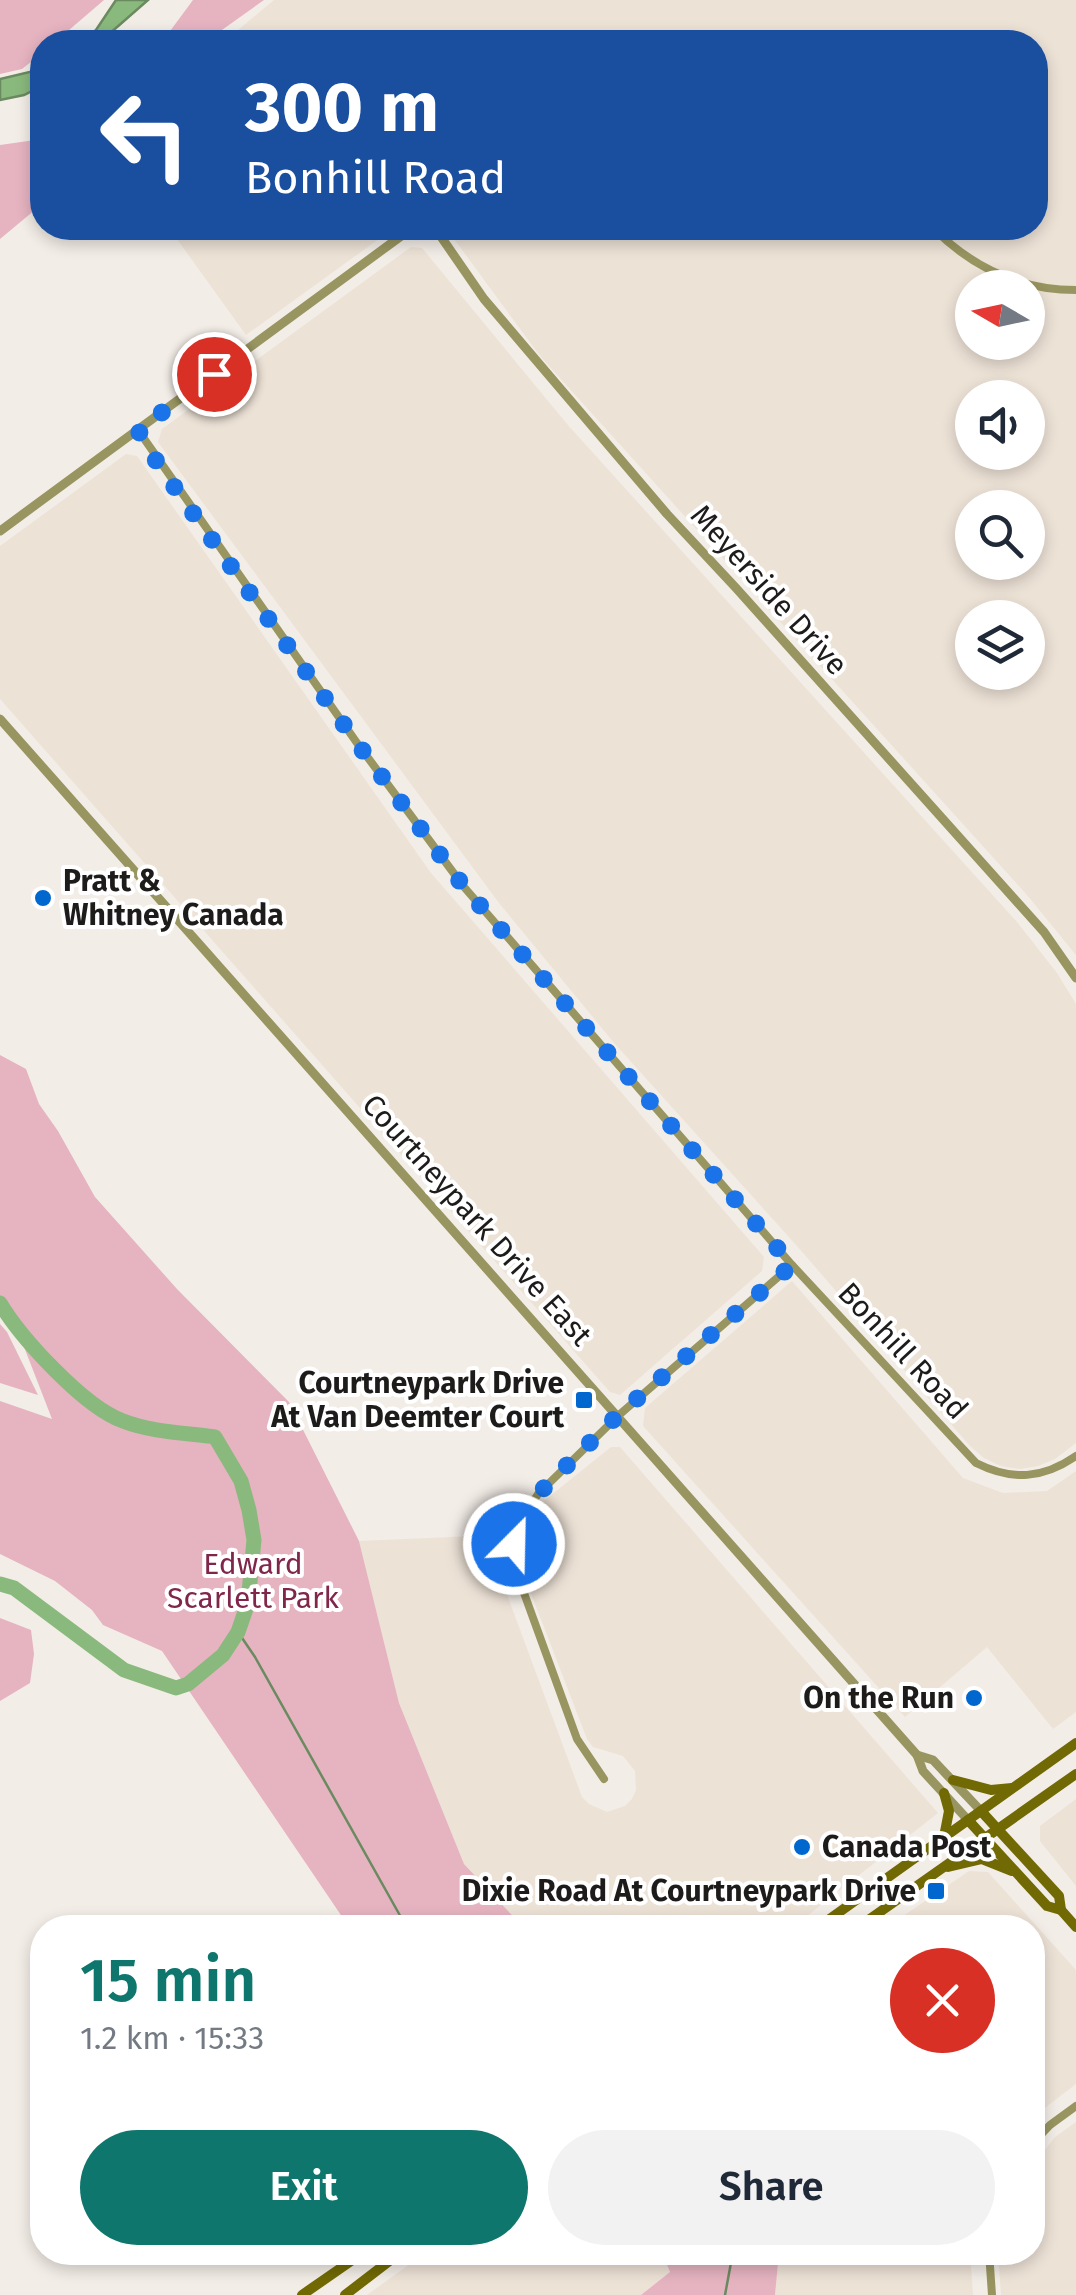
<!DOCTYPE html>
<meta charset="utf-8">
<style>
body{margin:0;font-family:"Fira Sans",sans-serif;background:#f2f2f3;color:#1f2937;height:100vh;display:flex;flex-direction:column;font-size:38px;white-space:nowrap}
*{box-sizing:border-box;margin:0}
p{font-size:32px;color:#747a83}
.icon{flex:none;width:55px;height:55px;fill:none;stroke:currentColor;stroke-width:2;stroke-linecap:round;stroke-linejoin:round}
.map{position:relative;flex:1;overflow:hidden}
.details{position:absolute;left:30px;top:1915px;width:1015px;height:350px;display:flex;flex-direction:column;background:#fff;border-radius:40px;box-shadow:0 5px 15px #0003}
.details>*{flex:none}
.top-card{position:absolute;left:30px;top:30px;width:1018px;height:210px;border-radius:40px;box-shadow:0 5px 15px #0003;background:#1a4fa0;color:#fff;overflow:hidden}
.needle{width:65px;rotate:279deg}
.controls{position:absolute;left:955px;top:270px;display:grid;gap:20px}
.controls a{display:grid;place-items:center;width:90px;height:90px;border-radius:50%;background:#fff;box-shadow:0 5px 15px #0003;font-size:50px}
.pin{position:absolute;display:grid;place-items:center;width:85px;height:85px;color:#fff;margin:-42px;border:5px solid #fff;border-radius:50%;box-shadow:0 2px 10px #0007}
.me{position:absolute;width:110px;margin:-55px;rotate:23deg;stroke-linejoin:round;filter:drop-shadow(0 0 8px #0008)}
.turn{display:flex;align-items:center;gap:35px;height:210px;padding:0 50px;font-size:45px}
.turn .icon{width:130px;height:130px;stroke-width:2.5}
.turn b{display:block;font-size:70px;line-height:85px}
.round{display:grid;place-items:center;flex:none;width:105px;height:105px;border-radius:52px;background:#f2f2f3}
.overview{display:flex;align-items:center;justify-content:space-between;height:170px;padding:0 50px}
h1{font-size:60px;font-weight:600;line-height:75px;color:#0f766e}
.primary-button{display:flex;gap:20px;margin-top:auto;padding:20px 50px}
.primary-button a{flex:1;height:115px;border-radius:60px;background:#0f766e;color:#fff;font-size:40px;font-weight:600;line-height:115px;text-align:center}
.primary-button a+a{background:#f2f2f3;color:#1f2937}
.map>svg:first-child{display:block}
</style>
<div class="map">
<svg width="1076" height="2295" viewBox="0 0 1076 2295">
<rect width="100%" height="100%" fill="#f3ede7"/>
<g fill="#ede2d6" fill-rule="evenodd">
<path d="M 274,0 L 1076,0 L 1076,955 L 1027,895 L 540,356 L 446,228 L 1035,228 L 1035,42 L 224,42 ZM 972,288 L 1028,288 L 1028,342 L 972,342 ZM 972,398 L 1028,398 L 1028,452 L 972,452 ZM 972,508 L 1028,508 L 1028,562 L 972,562 ZM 972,618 L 1028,618 L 1028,672 L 972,672 Z"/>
<path d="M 169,228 L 394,228 L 246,335 Z"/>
<path d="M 411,247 L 422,248 L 567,424 L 1017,922 L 1057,973 L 1076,1004 L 1076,1443 L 1055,1459 L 1038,1466 L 1020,1469 L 1001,1466 L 984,1458 L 970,1446 L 797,1246 L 615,1044 L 499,903 L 158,442 L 162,429 Z"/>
<path d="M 126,454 L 137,456 L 431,873 L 764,1257 L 762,1271 L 620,1395 L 610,1392 L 0,699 L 0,546 Z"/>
<path d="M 792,1281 L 963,1478 L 1003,1493 L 1047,1491 L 1076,1471 L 1076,1712 L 1053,1729 L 987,1647 L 905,1717 L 643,1426 L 645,1408 Z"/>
<path d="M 611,1447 L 620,1447 L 938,1813 L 793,1927 L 523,1927 L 464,1864 L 399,1703 L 359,1541 L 496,1535 L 502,1581 L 582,1797 L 589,1804 L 607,1812 L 625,1806 L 632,1799 L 636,1790 L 635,1771 L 623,1756 L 593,1747 L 587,1739 L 522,1570 L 522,1545 L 529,1520 L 545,1500 Z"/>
<path d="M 1076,1799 L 1076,1886 L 1040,1841 L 1040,1826 Z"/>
<path d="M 969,1871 L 988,1872 L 1076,1970 L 1076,2084 L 1033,2117 L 1032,1928 L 887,1927 Z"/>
<path d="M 1076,2122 L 1076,2295 L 1001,2295 L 998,2253 L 1032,2252 L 1033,2165 L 1055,2137 Z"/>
<path d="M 425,2253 L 662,2253 L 670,2272 L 641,2295 L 367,2295 Z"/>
<path d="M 779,2253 L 970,2253 L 973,2295 L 775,2295 Z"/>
</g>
<g fill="#e6b3c1">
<path d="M 0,0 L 104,0 L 55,42 L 42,42 L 42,53 L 22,69 L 0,74 Z"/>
<path d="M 193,0 L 264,0 L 205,42 L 162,42 Z"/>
<path d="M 42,139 L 42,204 L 0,239 L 0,145 Z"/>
<path d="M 0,1055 L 26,1069 L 39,1104 L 58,1131 L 95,1197 L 177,1289 L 289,1402 L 359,1541 L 399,1703 L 464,1864 L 523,1927 L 349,1927 L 162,1651 L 103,1625 L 92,1610 L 55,1581 L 0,1554 L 0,1401 L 52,1419 L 19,1334 L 0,1303 Z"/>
<path d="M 0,1324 L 7,1332 L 38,1395 L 0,1383 Z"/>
<path d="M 0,1618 L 31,1630 L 34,1654 L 30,1683 L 0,1701 Z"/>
<path d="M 662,2253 L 779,2253 L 775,2295 L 641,2295 L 670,2272 Z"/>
</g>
<g fill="#8ab97d" stroke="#6a8a5f" stroke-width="2.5">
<path d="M 116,0 L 148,0 L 100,42 L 80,42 L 96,30 Z"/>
<path d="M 42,69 L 42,86 L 24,95 L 0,100 L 0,79 Z"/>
</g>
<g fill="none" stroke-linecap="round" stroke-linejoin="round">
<g stroke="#6a8a5f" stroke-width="2.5">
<path d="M 238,1632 L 255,1657 L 407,1928"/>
<path d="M 725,2295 L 733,2252"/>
</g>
<path stroke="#8ab97d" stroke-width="15" d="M 0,1303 C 21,1338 84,1407 123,1421 C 151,1432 186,1433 215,1437 L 241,1481 L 249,1510 L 254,1540 L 248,1603 L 238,1632 L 223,1655 L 188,1684 L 176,1688 L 124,1670 L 14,1588 L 0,1584"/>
<g stroke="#999561" stroke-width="8">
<path d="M 933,228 C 973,268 1019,290 1076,290"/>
<path d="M 138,430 L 357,743 L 464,887 L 792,1265 L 976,1463 C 1012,1481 1043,1479 1076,1456"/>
<path d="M 604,1779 L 577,1739 L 520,1582 L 515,1565 L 518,1526 L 538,1494 L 619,1415 L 792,1265"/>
<path d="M 1032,2144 L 1050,2125 L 1076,2106"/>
<path d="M 989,2252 L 992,2295"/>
</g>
<g stroke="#999561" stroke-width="9">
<path d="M 435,228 L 484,299 L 667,514 L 736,588 L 1044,932 L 1076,978"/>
<path d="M 0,531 L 412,228"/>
<path d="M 0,719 L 917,1755 L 923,1771 L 968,1820"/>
<path d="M 917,1755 L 933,1760 L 981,1811"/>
</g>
<g stroke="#716903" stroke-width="10">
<path d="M 953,1780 L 991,1790 L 1012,1788"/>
<path d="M 981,1811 L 1059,1896 L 1061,1910 L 1076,1927"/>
<path d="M 968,1820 L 1047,1906 L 1061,1910"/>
<path d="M 944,1837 L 949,1811 L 944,1793"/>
<path d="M 948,1867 L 982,1859 L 1012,1871"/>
<path d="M 817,1928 L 1076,1743"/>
<path d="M 857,1928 L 1076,1774"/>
<path d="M 302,2295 L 364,2252"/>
<path d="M 345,2295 L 401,2252"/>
</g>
</g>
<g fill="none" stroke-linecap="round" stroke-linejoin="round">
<path stroke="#1a73e8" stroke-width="18" stroke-dasharray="0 32.4" d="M 214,374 L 138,430 L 158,464 L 357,743 L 464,887 L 792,1265 L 618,1415 L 538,1494 L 518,1526 L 514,1544"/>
</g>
<g fill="#0067cf" stroke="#fff" stroke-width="4">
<circle cx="43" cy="898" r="10"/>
<rect x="574" y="1390" width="20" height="20" rx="5"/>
<circle cx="974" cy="1698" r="10"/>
<circle cx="802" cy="1847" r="10"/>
<rect x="926" y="1881" width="20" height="20" rx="5"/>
</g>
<g text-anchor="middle" stroke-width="8" stroke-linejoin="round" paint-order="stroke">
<g font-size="30" fill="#1e1c1a" stroke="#fff">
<text transform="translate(769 590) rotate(48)" y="10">Meyerside Drive</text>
<text transform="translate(477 1220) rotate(48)" y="10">Courtneypark Drive East</text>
<text transform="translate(903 1351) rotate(47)" y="10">Bonhill Road</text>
</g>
<g font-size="30" font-weight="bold" fill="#1e1c1a" stroke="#fff" text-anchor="end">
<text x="63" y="891" text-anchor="start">Pratt &amp;<tspan x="63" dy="34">Whitney Canada</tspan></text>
<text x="564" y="1393">Courtneypark Drive<tspan x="564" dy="34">At Van Deemter Court</tspan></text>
<text x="954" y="1708">On the Run</text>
<text x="822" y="1857" text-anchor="start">Canada Post</text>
<text x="916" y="1901">Dixie Road At Courtneypark Drive</text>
</g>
<g font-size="30" fill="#80264a" stroke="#fff">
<text x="253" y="1574">Edward<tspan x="253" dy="34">Scarlett Park</tspan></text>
</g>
</g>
</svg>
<div class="controls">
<a><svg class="needle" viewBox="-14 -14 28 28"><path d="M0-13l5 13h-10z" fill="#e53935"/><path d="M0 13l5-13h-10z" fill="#747a83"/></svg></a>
<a><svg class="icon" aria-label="sound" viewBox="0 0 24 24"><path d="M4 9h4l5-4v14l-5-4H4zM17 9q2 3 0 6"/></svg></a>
<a><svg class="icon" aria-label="search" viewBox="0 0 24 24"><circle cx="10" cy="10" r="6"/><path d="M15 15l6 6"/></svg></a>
<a><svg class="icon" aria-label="layers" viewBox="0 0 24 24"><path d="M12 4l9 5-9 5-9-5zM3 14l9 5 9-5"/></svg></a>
</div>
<div class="pin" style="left:214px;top:374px;background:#d93025"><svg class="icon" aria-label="arrive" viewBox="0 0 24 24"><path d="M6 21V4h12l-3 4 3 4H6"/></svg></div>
<svg class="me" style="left:514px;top:1544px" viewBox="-20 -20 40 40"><circle r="17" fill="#1a73e8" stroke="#fff" stroke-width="3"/><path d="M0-11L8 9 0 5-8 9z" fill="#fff"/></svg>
<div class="top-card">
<div class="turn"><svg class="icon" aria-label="left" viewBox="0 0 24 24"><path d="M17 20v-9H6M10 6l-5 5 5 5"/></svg><div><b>300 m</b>Bonhill Road</div></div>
</div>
<section class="details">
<div class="overview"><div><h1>15 min</h1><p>1.2 km · 15:33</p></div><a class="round" style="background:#d93025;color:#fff"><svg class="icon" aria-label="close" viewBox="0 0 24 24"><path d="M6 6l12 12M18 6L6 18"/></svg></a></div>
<div class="primary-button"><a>Exit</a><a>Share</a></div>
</section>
</div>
